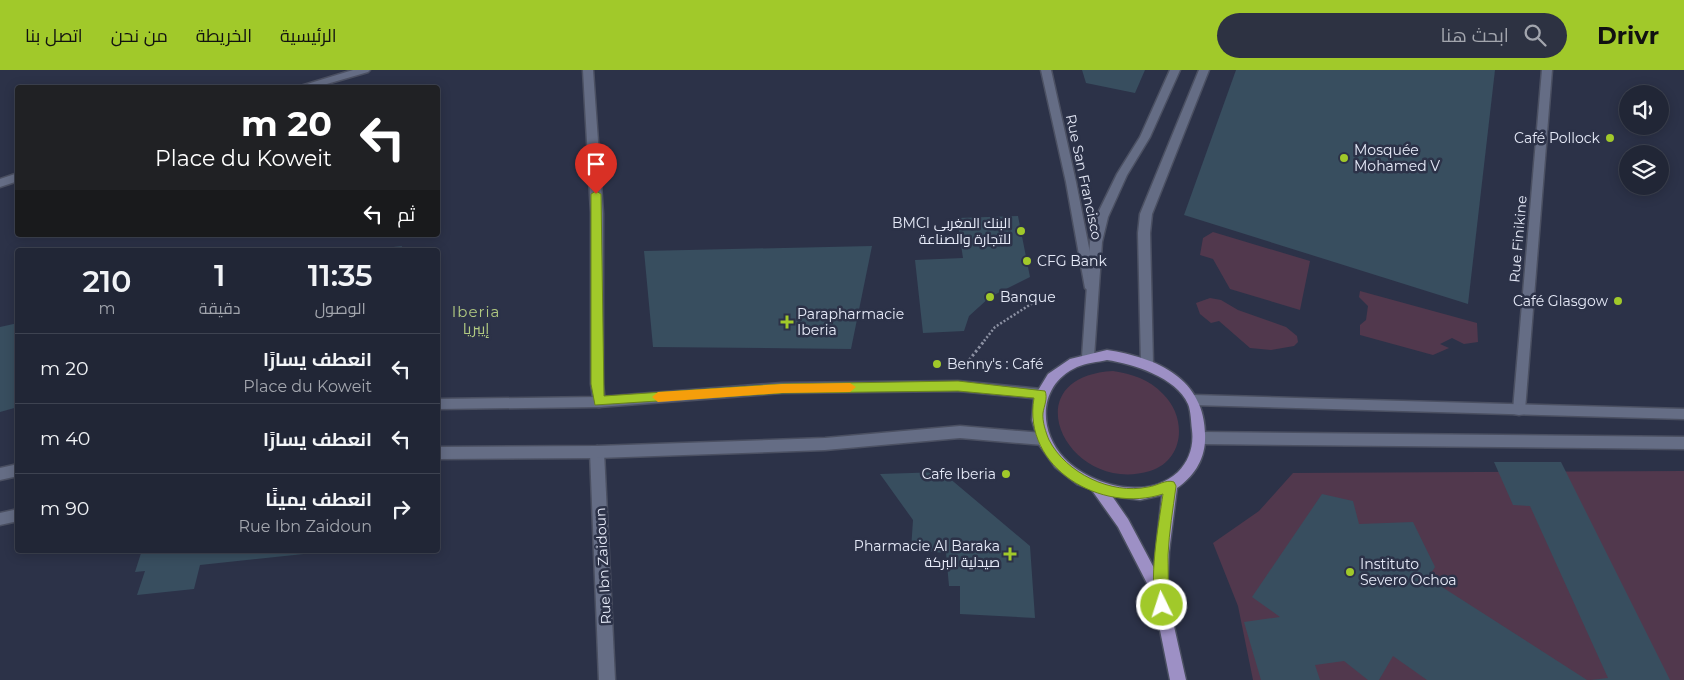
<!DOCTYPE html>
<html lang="ar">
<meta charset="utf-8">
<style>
body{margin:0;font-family:Montserrat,Cairo,sans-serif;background:#2d3242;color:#f1f3f6;direction:rtl;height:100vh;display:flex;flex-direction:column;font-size:19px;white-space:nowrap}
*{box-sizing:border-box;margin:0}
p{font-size:16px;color:#a2a5ad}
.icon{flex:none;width:28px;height:28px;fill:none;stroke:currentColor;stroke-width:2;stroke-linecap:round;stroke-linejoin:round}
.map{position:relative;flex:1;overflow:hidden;direction:ltr}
.sheet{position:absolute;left:15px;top:178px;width:425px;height:305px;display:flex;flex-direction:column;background:#212636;border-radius:5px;box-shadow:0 2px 12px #0003,0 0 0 1px #3e4351;direction:rtl}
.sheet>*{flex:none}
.guide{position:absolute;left:15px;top:15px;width:425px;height:152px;border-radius:5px;box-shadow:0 2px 12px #0003,0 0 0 1px #3e4351;direction:rtl;background:#202124;color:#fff;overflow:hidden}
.tools{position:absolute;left:1619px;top:15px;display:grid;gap:10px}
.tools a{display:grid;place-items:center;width:50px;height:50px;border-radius:50%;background:#212636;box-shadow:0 2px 12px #0003,0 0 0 1px #3e4351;font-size:25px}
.pin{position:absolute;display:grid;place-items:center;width:42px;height:42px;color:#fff;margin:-51px -21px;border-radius:50% 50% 50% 0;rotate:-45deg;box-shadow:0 0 5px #0007}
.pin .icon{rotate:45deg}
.me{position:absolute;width:55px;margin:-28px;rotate:356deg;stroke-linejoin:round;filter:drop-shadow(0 0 4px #0008)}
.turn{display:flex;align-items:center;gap:18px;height:105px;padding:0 25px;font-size:22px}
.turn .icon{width:65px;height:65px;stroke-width:2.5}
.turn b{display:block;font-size:35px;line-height:42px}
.then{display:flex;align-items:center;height:48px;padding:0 25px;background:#0003;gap:10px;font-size:19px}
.eta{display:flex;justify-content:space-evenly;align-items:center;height:85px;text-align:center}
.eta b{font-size:30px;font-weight:600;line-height:35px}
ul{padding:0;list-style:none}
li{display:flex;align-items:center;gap:15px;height:70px;padding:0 25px;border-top:1px solid #3e4351}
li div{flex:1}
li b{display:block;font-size:19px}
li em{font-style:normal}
header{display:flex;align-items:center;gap:30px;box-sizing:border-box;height:70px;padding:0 25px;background:#a1c92a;color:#111}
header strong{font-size:24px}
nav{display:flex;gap:28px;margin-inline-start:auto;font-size:18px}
.search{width:350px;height:45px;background:#2d3242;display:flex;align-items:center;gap:12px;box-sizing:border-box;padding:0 18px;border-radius:28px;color:#a2a5ad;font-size:19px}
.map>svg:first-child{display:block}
</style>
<header>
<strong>Drivr</strong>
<div class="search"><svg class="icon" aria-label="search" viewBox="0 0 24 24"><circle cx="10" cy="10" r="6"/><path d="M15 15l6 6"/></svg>ابحث هنا</div>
<nav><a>الرئيسية</a><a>الخريطة</a><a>من نحن</a><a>اتصل بنا</a></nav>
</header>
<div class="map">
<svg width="1684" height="610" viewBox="0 0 1684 610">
<rect width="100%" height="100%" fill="#2c3248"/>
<g fill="#51384d">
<path d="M 1213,162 L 1310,191 L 1300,240 L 1230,219 L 1213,189 L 1200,185 L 1203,168 Z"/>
<path d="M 1360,221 L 1477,253 L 1478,272 L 1464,274 L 1452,268 L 1440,274 L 1449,278 L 1433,285 L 1360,265 L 1360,255 L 1366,250 L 1368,236 L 1359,227 Z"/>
<path d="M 1210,228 L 1221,230 L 1238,240 L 1286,257 L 1297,266 L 1298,272 L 1294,276 L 1271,280 L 1250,278 L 1219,251 L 1211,253 L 1200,244 L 1196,233 Z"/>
<path d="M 1113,301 C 1132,304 1149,309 1163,324 C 1187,347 1185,390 1150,401 C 1068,426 1010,307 1113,301 Z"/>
<path d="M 1684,401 L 1684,610 L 1253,610 L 1238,536 L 1213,473 L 1259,441 L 1293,403 Z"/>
</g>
<g fill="#384e5f">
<path d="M 1082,0 L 1145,0 L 1135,23 L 1086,13 Z"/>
<path d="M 1236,0 L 1495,0 L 1468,234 L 1184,145 Z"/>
<path d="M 1018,146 L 1030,207 L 990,227 L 969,246 L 964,261 L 923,263 L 915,190 L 963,188 L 957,148 Z"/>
<path d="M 402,176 L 401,180 L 376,180 L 376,179 Z"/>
<path d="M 872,176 L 851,279 L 653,277 L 644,181 Z"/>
<path d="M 18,253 L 18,337 L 0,342 L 0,257 Z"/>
<path d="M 1494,392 L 1561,392 L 1670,610 L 1590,610 L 1608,608 L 1530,436 L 1513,435 Z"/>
<path d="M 942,402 L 1030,476 L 1035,548 L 960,544 L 960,516 L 949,516 L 946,483 L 911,480 L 913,450 L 880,404 Z"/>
<path d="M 1322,424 L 1353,431 L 1359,454 L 1413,452 L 1435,497 L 1428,508 L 1587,610 L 1427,610 L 1393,586 L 1379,610 L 1368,610 L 1344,591 L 1315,595 L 1320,610 L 1261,610 L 1244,552 L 1280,547 L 1252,527 Z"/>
<path d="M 142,480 L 332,480 L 332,481 L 200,495 L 194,519 L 137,525 L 145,501 L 135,502 Z"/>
</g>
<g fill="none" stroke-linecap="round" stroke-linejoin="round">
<g stroke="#4b5062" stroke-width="3">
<g id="street">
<path d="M 353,0 L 370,0 L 368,2 L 313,18 L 294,18 Z"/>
<path d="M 583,0 L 593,0 L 603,143 L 603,314 L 605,332 L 604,336 L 599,337 L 594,336 L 591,314 L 591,143 Z"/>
<path d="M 1041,0 L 1051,0 L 1076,112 L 1097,218 L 1091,223 L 1085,218 L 1066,112 Z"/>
<path d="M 1542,0 L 1552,0 L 1525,340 L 1524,344 L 1519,345 L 1514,344 L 1513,340 Z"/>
<path d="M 18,103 L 18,111 L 0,117 L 0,109 Z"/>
<path d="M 597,376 L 602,378 L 604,382 L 615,610 L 599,610 L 590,382 L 592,378 Z"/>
</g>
</g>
<g stroke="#4b5062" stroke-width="3">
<g id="secondary">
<path d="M 1170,0 L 1180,0 L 1150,67 L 1127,105 L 1108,147 L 1102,172 L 1094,287 L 1092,291 L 1084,291 L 1082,287 L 1090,172 L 1096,147 L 1117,104 L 1140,67 Z"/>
<path d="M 1199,0 L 1209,0 L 1152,144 L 1150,163 L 1153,294 L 1151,298 L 1143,298 L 1141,294 L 1138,163 L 1140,144 Z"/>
<path d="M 958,311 L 1041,319 L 1045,320 L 1047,324 L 1045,328 L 1041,329 L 958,321 L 782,323 L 599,337 L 438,339 L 438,329 L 599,327 L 782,313 Z"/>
<path d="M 1193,325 L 1684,339 L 1684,349 L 1193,335 L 1189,334 L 1187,330 L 1189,326 Z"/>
<path d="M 960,356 L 1043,363 L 1048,365 L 1050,369 L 1048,373 L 1043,375 L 960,368 L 825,380 L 597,388 L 438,389 L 438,377 L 597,376 L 825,368 Z"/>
<path d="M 1201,362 L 1684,367 L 1684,379 L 1201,374 L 1196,372 L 1194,368 L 1196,364 Z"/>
<path d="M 18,394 L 18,406 L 0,410 L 0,398 Z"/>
<path d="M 18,439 L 18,451 L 0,455 L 0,443 Z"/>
</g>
</g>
<g stroke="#4b5062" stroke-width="3">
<path id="primary" d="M 1107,280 C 1159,288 1208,310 1205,371 C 1204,391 1193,407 1177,418 L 1169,482 L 1167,525 L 1186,610 L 1170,610 L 1153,525 L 1118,457 L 1091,419 L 1077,414 L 1055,397 L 1040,376 L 1032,350 L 1034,327 L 1048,304 L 1070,289 ZM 1107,290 C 1133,294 1176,307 1188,334 C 1191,341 1191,352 1192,360 C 1194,376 1189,391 1178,402 C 1147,431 1091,416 1064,388 C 1037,359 1039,314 1077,297 C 1086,293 1098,292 1107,290 ZM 1162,425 L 1154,498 L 1128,449 L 1112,426 L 1140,430 Z"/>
</g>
<path stroke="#8c91a3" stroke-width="2.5" stroke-dasharray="2 2" stroke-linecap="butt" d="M 984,271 L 995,257 L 1039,229"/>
<path stroke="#8c91a3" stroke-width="3" stroke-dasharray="2.5 2.5" stroke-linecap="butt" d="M 966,294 L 985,270"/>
<use href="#street" fill="#656d85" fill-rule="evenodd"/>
<use href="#secondary" fill="#656d85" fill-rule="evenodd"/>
<use href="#primary" fill="#9d90c5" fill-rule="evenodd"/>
</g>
<path fill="#a1c92a" stroke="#69831b" d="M 596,121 L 601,124 L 604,326 L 782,314 L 958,311 L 1045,321 C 1048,328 1044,336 1043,343 C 1042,351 1046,363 1049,370 C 1066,403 1111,425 1148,417 C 1157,416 1166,409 1174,412 L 1176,416 C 1173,439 1169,462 1168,485 C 1168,495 1169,534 1167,539 L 1162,541 L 1158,539 C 1147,514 1159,453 1163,424 C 1101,444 1022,398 1034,328 L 958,321 L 782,323 L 595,335 L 591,314 L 591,124 Z"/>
<path fill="#f59e0b" d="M 850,313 L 856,317 L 850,322 L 782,323 L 658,332 L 652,327 L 658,322 L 782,314 Z"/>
<g fill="#a1c92a" stroke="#2c3248" stroke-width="2">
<circle cx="1610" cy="68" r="5"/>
<circle cx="1344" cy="88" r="5"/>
<circle cx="1021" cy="161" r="5"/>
<circle cx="1027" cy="191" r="5"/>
<circle cx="990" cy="227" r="5"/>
<circle cx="1618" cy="231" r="5"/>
<path d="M784.5 244.5h5v5h5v5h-5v5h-5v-5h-5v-5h5z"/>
<circle cx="937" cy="294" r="5"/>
<circle cx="1006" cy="404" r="5"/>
<path d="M1007.5 476.5h5v5h5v5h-5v5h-5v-5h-5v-5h5z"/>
<circle cx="1350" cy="502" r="5"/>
</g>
<g text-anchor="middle" stroke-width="5" stroke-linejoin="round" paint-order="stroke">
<g font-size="14" fill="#e6eaf8" stroke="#2c3248" text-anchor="start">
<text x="1600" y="73" text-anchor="end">Café Pollock</text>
<text x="1354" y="85">Mosquée<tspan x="1354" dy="16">Mohamed V</tspan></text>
<text x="1011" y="158" text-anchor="end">BMCI البنك المغربي<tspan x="1011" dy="16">للتجارة والصناعة</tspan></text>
<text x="1037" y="196">CFG Bank</text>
<text x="1000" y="232">Banque</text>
<text x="1608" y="236" text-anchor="end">Café Glasgow</text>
<text x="797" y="249">Parapharmacie<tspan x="797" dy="16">Iberia</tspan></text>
<text x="947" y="299">Benny's : Café</text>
<text x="996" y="409" text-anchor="end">Cafe Iberia</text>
<text x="1000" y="481" text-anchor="end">Pharmacie Al Baraka<tspan x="1000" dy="16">صيدلية البركة</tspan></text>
<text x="1360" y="499">Instituto<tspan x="1360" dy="16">Severo Ochoa</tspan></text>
</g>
<g font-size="14" fill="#e6eaf8" stroke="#2c3248">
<text transform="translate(1084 107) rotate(78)" y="5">Rue San Francisco</text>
<text transform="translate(1518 169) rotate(-85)" y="5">Rue Finikine</text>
<text transform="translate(603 496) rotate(-93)" y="5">Rue Ibn Zaidoun</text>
</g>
<g font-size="15" letter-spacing="1" fill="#b1c981" stroke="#2c3248">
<text x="476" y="247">Iberia<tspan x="476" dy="17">إيبريا</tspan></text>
</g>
</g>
</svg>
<div class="tools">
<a><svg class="icon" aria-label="sound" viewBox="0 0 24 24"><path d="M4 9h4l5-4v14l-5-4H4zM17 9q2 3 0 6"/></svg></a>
<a><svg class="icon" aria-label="layers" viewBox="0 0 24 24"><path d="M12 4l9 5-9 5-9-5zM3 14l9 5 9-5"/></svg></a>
</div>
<div class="pin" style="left:596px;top:124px;background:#d93025"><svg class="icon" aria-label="arrive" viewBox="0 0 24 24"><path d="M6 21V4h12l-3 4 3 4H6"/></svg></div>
<svg class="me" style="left:1162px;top:535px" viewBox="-20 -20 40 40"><circle r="17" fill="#a1c92a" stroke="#fff" stroke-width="3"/><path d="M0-11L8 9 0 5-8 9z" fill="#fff"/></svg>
<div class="guide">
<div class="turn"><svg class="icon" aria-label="left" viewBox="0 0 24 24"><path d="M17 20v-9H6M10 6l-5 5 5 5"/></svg><div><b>20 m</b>Place du Koweit</div></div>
<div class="then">ثم<svg class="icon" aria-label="left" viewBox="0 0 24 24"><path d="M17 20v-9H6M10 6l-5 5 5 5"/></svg></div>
</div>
<section class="sheet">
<div class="eta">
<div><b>11:35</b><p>الوصول</p></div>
<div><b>1</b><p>دقيقة</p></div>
<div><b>210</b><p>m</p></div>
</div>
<ul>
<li><svg class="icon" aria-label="left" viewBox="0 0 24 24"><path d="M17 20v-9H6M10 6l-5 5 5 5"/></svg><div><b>انعطف يسارًا</b><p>Place du Koweit</p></div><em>20 m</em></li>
<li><svg class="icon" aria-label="left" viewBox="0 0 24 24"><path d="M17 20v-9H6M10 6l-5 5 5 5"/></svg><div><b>انعطف يسارًا</b></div><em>40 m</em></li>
<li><svg class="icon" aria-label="right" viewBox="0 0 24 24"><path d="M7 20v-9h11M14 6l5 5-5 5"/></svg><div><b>انعطف يمينًا</b><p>Rue Ibn Zaidoun</p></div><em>90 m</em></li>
</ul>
</section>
</div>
